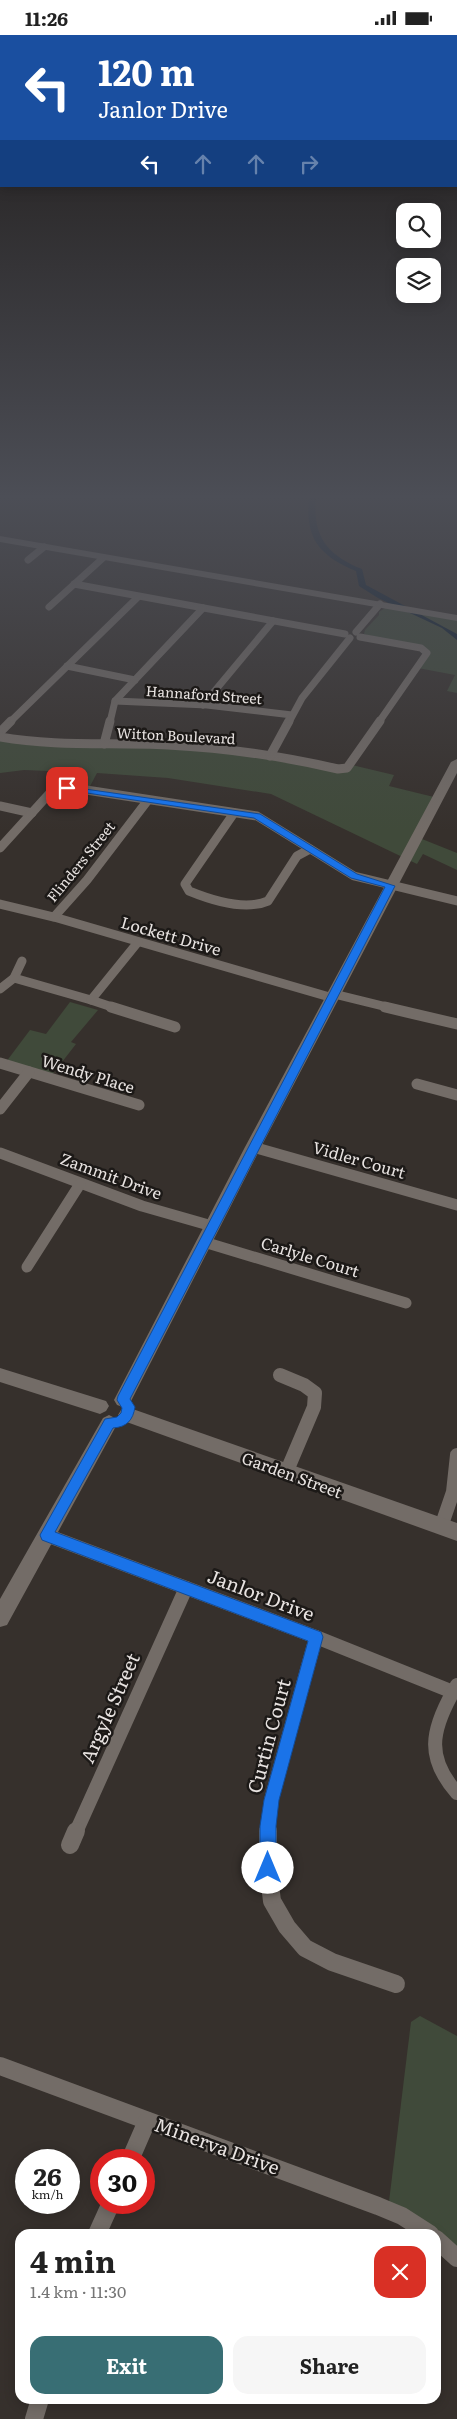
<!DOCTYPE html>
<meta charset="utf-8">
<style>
body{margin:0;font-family:Literata,serif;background:#f6f6f6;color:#222;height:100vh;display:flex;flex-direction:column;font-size:19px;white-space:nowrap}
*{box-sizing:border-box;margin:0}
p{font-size:16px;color:#767676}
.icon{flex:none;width:28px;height:28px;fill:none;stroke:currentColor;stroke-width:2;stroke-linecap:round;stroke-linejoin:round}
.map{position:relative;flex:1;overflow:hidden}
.side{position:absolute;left:15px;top:2194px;width:426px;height:175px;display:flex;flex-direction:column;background:#fff;border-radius:15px;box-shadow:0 2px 12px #0003}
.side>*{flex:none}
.guide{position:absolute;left:0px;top:0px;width:458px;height:152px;box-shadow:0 2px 12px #0003;background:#1a4fa0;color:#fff;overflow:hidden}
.fabs{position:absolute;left:396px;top:168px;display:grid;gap:10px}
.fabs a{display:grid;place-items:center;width:45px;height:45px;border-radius:10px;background:#fff;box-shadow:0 2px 12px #0003;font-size:25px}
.speed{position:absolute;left:15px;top:2114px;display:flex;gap:10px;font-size:25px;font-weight:700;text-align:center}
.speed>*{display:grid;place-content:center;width:65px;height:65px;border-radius:50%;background:#fff;box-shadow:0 2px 12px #0003;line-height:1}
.speed small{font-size:12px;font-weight:400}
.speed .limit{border:8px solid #d22;background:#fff;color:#111}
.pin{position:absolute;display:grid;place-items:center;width:42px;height:42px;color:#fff;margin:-21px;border-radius:10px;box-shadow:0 2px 8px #0006}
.me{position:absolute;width:55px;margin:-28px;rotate:0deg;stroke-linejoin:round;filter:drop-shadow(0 0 4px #0008)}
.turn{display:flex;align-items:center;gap:18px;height:105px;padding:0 15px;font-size:22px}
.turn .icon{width:65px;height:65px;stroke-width:2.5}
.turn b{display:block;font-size:35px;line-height:42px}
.lanes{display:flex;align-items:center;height:48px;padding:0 15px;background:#0003;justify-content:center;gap:25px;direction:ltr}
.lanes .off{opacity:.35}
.round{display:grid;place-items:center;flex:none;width:52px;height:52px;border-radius:15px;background:#f6f6f6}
.summary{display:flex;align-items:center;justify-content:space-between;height:85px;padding:0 15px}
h1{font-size:30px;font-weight:700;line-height:38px}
.button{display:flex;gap:10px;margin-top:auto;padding:10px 15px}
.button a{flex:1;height:58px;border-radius:15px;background:#386e74;color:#fff;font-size:20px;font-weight:700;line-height:58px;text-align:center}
.button a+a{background:#f6f6f6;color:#222}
.status{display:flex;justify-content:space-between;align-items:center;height:35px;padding:0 25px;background:#fff;direction:ltr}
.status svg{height:14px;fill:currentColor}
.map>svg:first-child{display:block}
</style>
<div class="status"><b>11:26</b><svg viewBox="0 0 49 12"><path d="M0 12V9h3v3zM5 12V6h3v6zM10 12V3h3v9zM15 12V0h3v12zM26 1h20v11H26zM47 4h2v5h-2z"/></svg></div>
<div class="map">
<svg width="457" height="2384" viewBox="0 0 457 2384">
<rect width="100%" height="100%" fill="#36302c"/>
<g fill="#404a3a">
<path d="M 385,573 L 457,585 L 457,658 L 447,656 L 455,640 L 418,633 L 427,618 L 364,599 L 365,595 L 379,580 L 379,577 Z"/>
<path d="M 0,702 L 229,718 L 301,728 L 352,730 L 394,740 L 389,751 L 438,763 L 417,802 L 457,818 L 457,835 L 423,819 L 417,829 L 271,759 L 168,743 L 97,738 L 88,755 L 60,754 L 71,737 L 24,735 L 0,738 Z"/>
<path d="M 70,967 L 98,975 L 71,1007 L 76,1009 L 52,1040 L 6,1027 L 30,995 L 46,999 Z"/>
<path d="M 420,1981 L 457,2001 L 457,2223 L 388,2175 L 411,1987 Z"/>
</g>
<path fill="#0d1f33" d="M 309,462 L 316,462 C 312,501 327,520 362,534 L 366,550 L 457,599 L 457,605 L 442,593 L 378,563 L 359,551 L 356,536 C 319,520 305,504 309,462 Z"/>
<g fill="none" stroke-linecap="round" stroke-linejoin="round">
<g stroke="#736c67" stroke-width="7">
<path d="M 28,525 L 44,512"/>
<path d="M 74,549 L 345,599"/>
<path d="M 49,572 L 103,523"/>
<path d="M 356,597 L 380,569"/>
<path d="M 360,602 L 421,613 L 427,618 L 379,687"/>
<path d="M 67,631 L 135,645"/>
<path d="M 115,666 L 207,670 L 292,680"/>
<path d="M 203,670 L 273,586"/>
<path d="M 10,687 L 138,562"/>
<path d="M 110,687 L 115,666 L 203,573"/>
<path d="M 289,687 L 302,663 L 350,603"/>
</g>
<g stroke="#736c67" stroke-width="9">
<path d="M 0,697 L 11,686"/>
<path d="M 0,702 C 56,712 111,707 168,710 C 225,713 282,721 338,734 L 347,733 L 380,686"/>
<path d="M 104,709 L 110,686"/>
<path d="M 270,721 L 289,686"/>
<path d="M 0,771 L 32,778"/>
<path d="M 234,778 L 185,849 L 189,856 C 211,865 245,876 268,866 L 297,821 L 310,814"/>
<path d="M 0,813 L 49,759 L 60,754 L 73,753 L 257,781 L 354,841 L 457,866"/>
<path d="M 0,869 L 54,882 L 333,963"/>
<path d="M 54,882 L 87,845 L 148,765"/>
<path d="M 14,943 L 91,965 L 138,907"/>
<path d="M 0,954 L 14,943 L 22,926"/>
<path d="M 334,959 L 391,973"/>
<path d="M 91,965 L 115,973"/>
</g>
<g stroke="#736c67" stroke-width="11">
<path d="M 111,972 L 175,992"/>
<path d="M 385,972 L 457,989"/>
<path d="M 0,1028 L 139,1070"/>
<path d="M 417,1049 L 457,1060"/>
<path d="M 0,1074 L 29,1037"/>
<path d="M 253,1112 L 457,1170"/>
<path d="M 0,1118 L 142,1171 L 212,1191"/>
<path d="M 204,1207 L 406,1268"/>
<path d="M 27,1232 L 80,1149"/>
</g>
<g stroke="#736c67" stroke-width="14">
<path d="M 280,1340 L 304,1350 L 315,1358 L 314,1372 L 286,1438"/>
<path d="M 441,1492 L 453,1457 L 457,1420"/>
<path d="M 46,1500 L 316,1602 L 453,1657 L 457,1650"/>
<path d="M 453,1657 C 431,1696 426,1723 457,1758"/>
<path d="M 76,1797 L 186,1553"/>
<path d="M 268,1797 L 271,1765 L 316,1602"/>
</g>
<g stroke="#736c67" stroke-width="18">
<path d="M 268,1796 L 268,1833 L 272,1866 L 287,1892 L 305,1913 L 332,1927 L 396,1949"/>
<path d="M 70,1810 L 76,1796"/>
<path d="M 0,2031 L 378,2171 L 402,2181 L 430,2199"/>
<path d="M 130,2125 L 147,2086"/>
<path d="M 97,2199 L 111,2168"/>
<path d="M 436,2204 L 457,2223"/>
<path d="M 34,2384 L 40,2364"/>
</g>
<g fill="#736c67" fill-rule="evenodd">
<path d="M 0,501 L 457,580 L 457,586 L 0,507 Z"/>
<path d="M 457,724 L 457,738 L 261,1112 L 129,1370 L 123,1372 L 117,1370 L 114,1365 L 245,1112 L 451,727 Z"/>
<path d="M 0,1333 L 106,1366 L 109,1371 L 106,1376 L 100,1379 L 0,1347 Z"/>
<path d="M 127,1372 L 457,1488 L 457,1506 L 121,1385 L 118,1380 L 121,1375 Z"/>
<path d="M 109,1380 L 115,1383 L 118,1388 L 115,1393 L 7,1590 L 0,1592 L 0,1564 L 103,1383 Z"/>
</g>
</g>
<linearGradient id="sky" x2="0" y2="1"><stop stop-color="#1e1a18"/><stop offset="0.58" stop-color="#4c4e56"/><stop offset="1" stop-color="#4c4e56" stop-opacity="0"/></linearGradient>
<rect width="457" height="796" fill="url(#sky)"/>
<path fill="#1a73e8" stroke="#114b97" d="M 64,751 L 260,779 L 357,839 L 395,851 L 130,1364 L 135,1372 C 133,1385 127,1392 113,1393 L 55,1497 L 321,1597 L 323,1602 L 279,1765 L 276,1791 L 276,1833 L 273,1839 L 268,1841 L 262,1839 L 260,1833 L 260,1791 L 264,1765 L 308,1606 L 42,1505 L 40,1500 L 105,1384 L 117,1382 L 121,1378 L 122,1373 L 117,1365 L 118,1361 L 385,852 L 351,843 L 254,783 L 67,755 L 64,755 Z"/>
<g text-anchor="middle" stroke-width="5" stroke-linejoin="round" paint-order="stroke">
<g font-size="14" fill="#e8e3e1" stroke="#1c1917">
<text transform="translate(204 660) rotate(4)" y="5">Hannaford Street</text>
<text transform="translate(176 701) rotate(3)" y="5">Witton Boulevard</text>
<text transform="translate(81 827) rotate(-51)" y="5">Flinders Street</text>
</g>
<g font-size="16" fill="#e8e3e1" stroke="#1c1917">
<text transform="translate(171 901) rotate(16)" y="6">Lockett Drive</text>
<text transform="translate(88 1039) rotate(17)" y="6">Wendy Place</text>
<text transform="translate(359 1125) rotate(16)" y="6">Vidler Court</text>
<text transform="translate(111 1141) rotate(20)" y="6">Zammit Drive</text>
<text transform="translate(310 1222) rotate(17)" y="6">Carlyle Court</text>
<text transform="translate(292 1440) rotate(20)" y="6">Garden Street</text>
</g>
<g font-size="19" fill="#e8e3e1" stroke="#1c1917">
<text transform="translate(261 1560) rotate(21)" y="7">Janlor Drive</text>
<text transform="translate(110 1673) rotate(-66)" y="7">Argyle Street</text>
<text transform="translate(269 1701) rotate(-75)" y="7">Curtin Court</text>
<text transform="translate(217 2111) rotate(20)" y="7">Minerva Drive</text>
</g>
</g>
</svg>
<div class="fabs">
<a><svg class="icon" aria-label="search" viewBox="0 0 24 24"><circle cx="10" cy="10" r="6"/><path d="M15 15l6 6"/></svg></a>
<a><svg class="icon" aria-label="layers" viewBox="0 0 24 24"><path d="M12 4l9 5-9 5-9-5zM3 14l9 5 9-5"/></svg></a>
</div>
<div class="speed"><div>26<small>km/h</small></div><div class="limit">30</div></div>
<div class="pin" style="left:67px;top:753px;background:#d93025"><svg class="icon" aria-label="arrive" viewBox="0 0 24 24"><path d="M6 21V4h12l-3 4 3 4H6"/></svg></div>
<svg class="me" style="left:268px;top:1833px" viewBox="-20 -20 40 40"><circle r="19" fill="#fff"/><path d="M0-13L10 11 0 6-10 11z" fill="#1a73e8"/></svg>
<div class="guide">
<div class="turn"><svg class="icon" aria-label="left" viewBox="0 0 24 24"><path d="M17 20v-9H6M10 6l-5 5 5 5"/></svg><div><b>120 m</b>Janlor Drive</div></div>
<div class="lanes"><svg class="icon" aria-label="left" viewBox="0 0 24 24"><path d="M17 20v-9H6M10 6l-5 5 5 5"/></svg><svg class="icon off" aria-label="ahead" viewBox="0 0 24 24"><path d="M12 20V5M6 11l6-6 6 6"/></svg><svg class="icon off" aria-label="ahead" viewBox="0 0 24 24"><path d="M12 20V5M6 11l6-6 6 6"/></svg><svg class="icon off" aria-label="right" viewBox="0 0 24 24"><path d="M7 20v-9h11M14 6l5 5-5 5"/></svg></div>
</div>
<section class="side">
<div class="summary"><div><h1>4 min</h1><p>1.4 km · 11:30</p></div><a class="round" style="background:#d93025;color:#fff"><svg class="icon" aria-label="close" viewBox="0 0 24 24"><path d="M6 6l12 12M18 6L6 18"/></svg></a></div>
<div class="button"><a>Exit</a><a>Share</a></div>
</section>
</div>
